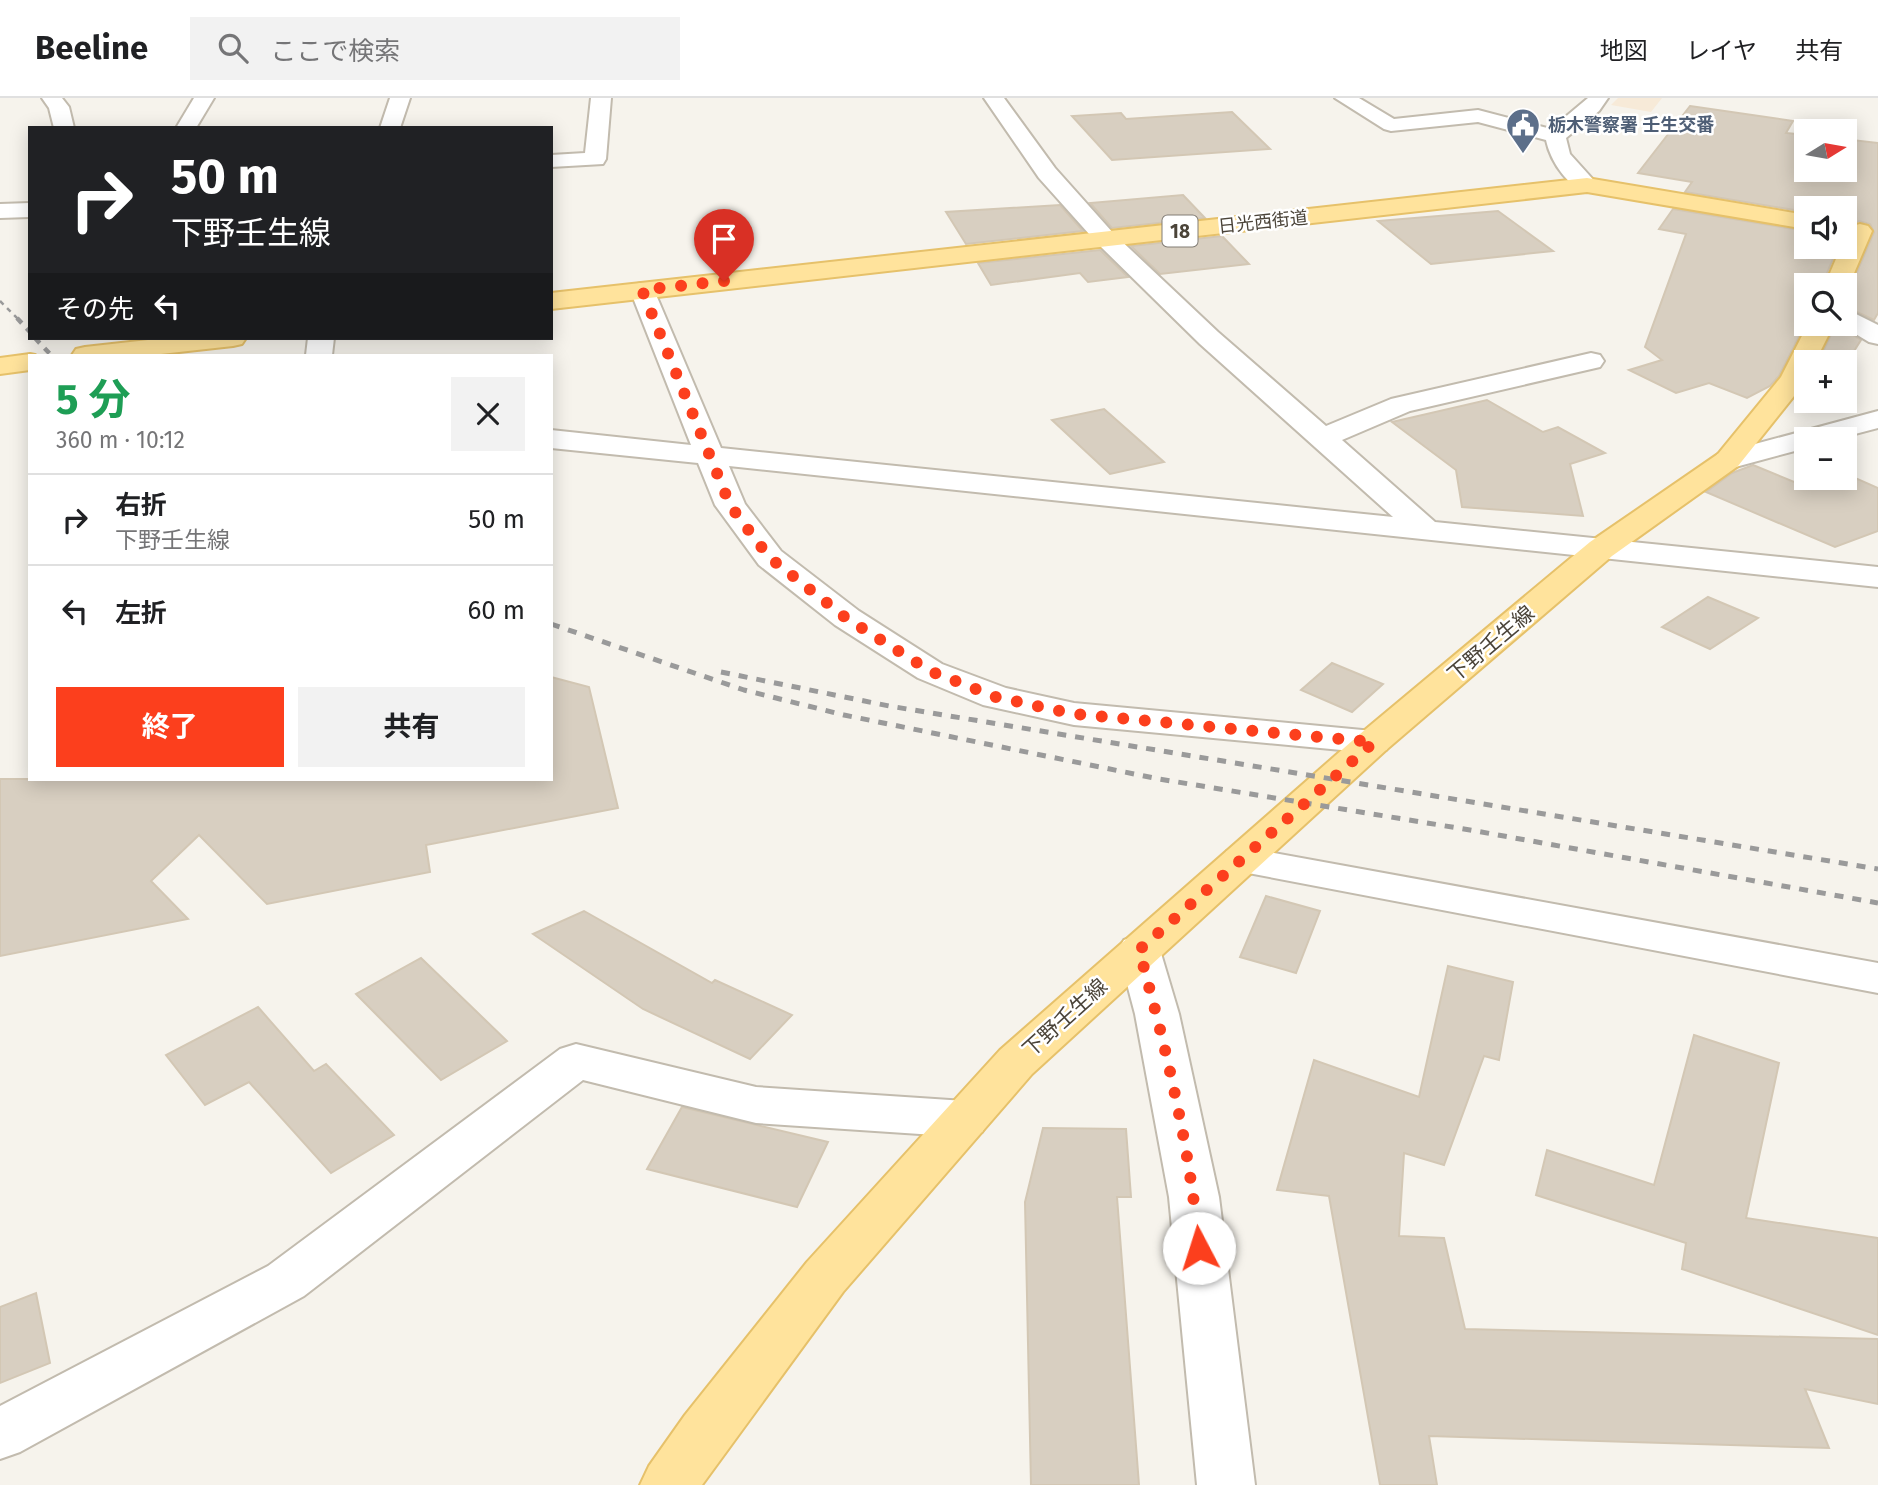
<!DOCTYPE html>
<html lang="ja">
<meta charset="utf-8">
<style>
body{margin:0;font-family:"Fira Sans","Noto Sans JP",sans-serif;background:#f2f2f2;color:#202124;height:100vh;display:flex;flex-direction:column;font-size:26px;white-space:nowrap}
*{box-sizing:border-box;margin:0}
p{font-size:23px;color:#757577}
.icon{flex:none;width:38px;height:38px;fill:none;stroke:currentColor;stroke-width:2;stroke-linecap:round;stroke-linejoin:round}
.map{position:relative;flex:1;overflow:hidden}
.drawer{position:absolute;left:28px;top:256px;width:525px;height:427px;display:flex;flex-direction:column;background:#fff;border-radius:0px;box-shadow:0 4px 18px #0003}
.drawer>*{flex:none}
.banner{position:absolute;left:28px;top:28px;width:525px;height:214px;border-radius:0px;box-shadow:0 4px 18px #0003;background:#202124;color:#fff;overflow:hidden}
.needle{width:46px;rotate:79deg}
.controls{position:absolute;left:1794px;top:21px;display:grid;gap:14px}
.controls a{display:grid;place-items:center;width:63px;height:63px;border-radius:0px;background:#fff;box-shadow:0 4px 18px #0003;font-size:35px}
.pin{position:absolute;display:grid;place-items:center;width:60px;height:60px;color:#fff;margin:-72px -30px;border-radius:50% 50% 50% 0;rotate:-45deg;box-shadow:0 0 7px #0007}
.pin .icon{rotate:45deg}
.me{position:absolute;width:77px;margin:-38px;rotate:355deg;stroke-linejoin:round;filter:drop-shadow(0 0 5px #0008)}
.turn{display:flex;align-items:center;gap:24px;height:147px;padding:0 28px;font-size:32px}
.turn .icon{width:91px;height:91px;stroke-width:2.5}
.turn b{display:block;font-size:49px;line-height:60px}
.then{display:flex;align-items:center;height:66px;padding:0 28px;background:#0003;gap:14px;font-size:26px}
.round{display:grid;place-items:center;flex:none;width:74px;height:74px;border-radius:0px;background:#f2f2f2}
.summary{display:flex;align-items:center;justify-content:space-between;height:119px;padding:0 28px}
h1{font-size:42px;font-weight:700;line-height:52px;color:#1e9e55}
.cta{display:flex;gap:14px;margin-top:auto;padding:14px 28px}
.cta a{flex:1;height:80px;border-radius:0px;background:#fc3f1d;color:#fff;font-size:28px;font-weight:700;line-height:80px;text-align:center}
.cta a+a{background:#f2f2f2;color:#202124}
ul{padding:0;list-style:none}
li{display:flex;align-items:center;gap:21px;height:91px;padding:0 28px;border-top:2px solid #e0e0e0}
li div{flex:1}
li b{display:block;font-size:26px}
li em{font-style:normal}
header{display:flex;align-items:center;gap:42px;box-sizing:border-box;height:98px;padding:0 35px;background:#fff;border-bottom:2px solid #e0e0e0}
header strong{font-size:33px}
nav{display:flex;gap:38px;margin-inline-start:auto;font-size:24px}
.search{width:490px;height:63px;background:#f2f2f2;display:flex;align-items:center;gap:18px;box-sizing:border-box;padding:0 24px;border-radius:0px;color:#757577;font-size:26px}
.map>svg:first-child{display:block}
</style>
<header>
<strong>Beeline</strong>
<div class="search"><svg class="icon" aria-label="search" viewBox="0 0 24 24"><circle cx="10" cy="10" r="6"/><path d="M15 15l6 6"/></svg>ここで検索</div>
<nav><a>地図</a><a>レイヤ</a><a>共有</a></nav>
</header>
<div class="map">
<svg width="1878" height="1387" viewBox="0 0 1878 1387">
<rect width="100%" height="100%" fill="#f6f3ec"/>
<path fill="#f7ead8" d="M 1618,0 L 1662,0 L 1651,14 L 1611,7 Z"/>
<g fill="#d8cfc1" stroke="#d3c7b4" stroke-width="2">
<path d="M 1690,8 L 1793,23 L 1786,35 L 1806,37 L 1806,72 L 1844,72 L 1844,41 L 1878,45 L 1878,215 L 1874,222 L 1844,208 L 1844,195 L 1851,188 L 1874,134 L 1870,126 L 1859,123 L 1850,127 L 1844,136 L 1844,110 L 1806,110 L 1806,114 L 1685,94 L 1692,84 L 1638,75 Z"/>
<path d="M 1232,14 L 1270,51 L 1112,62 L 1072,18 L 1121,15 L 1126,21 Z"/>
<path d="M 1183,97 L 1205,120 L 1112,130 L 1090,105 Z"/>
<path d="M 1060,107 L 1083,133 L 966,146 L 946,114 Z"/>
<path d="M 1673,111 L 1806,133 L 1806,149 L 1838,149 L 1822,187 L 1806,187 L 1806,225 L 1779,278 L 1770,288 L 1747,300 L 1709,285 L 1676,295 L 1629,272 L 1662,262 L 1645,249 L 1686,136 L 1659,131 Z"/>
<path d="M 1498,113 L 1553,153 L 1431,166 L 1378,123 Z"/>
<path d="M 1222,138 L 1249,166 L 1160,176 L 1131,148 Z"/>
<path d="M 1100,152 L 1128,179 L 1088,184 L 1080,175 L 991,187 L 978,165 Z"/>
<path d="M 1836,226 L 1861,242 L 1847,264 L 1827,259 L 1818,264 Z"/>
<path d="M 1487,302 L 1543,334 L 1558,329 L 1605,355 L 1570,366 L 1583,418 L 1462,409 L 1456,372 L 1392,324 Z"/>
<path d="M 1104,311 L 1164,364 L 1110,376 L 1052,322 Z"/>
<path d="M 1753,367 L 1794,384 L 1806,378 L 1844,380 L 1844,375 L 1878,390 L 1878,433 L 1835,449 L 1706,394 L 1732,375 Z"/>
<path d="M 1708,499 L 1758,520 L 1710,551 L 1662,529 Z"/>
<path d="M 1332,565 L 1383,586 L 1352,614 L 1301,592 Z"/>
<path d="M 551,579 L 589,589 L 618,710 L 426,747 L 430,774 L 267,806 L 199,737 L 151,783 L 188,821 L 0,858 L 0,681 L 551,681 Z"/>
<path d="M 1266,798 L 1320,813 L 1296,875 L 1240,859 Z"/>
<path d="M 584,813 L 712,885 L 715,882 L 792,917 L 750,961 L 643,911 L 533,836 Z"/>
<path d="M 421,860 L 507,943 L 441,982 L 356,896 Z"/>
<path d="M 1448,868 L 1513,884 L 1499,962 L 1484,958 L 1444,1067 L 1404,1055 L 1399,1138 L 1444,1140 L 1465,1231 L 1878,1241 L 1878,1306 L 1805,1291 L 1829,1350 L 1429,1338 L 1437,1387 L 1380,1387 L 1329,1098 L 1277,1092 L 1314,962 L 1419,999 Z"/>
<path d="M 258,909 L 314,973 L 326,966 L 394,1037 L 331,1075 L 249,984 L 205,1007 L 166,957 Z"/>
<path d="M 1694,937 L 1779,965 L 1746,1120 L 1878,1140 L 1878,1237 L 1682,1171 L 1686,1145 L 1536,1097 L 1547,1052 L 1654,1087 Z"/>
<path d="M 682,1009 L 828,1044 L 797,1109 L 647,1071 Z"/>
<path d="M 1043,1030 L 1126,1031 L 1131,1099 L 1117,1099 L 1139,1387 L 1031,1387 L 1025,1104 Z"/>
<path d="M 36,1195 L 50,1265 L 0,1285 L 0,1209 Z"/>
</g>
<g fill="none" stroke-linecap="round" stroke-linejoin="round">
<g stroke="#c2bbae" stroke-width="4">
<g id="minor">
<path d="M 42,0 L 62,0 L 69,9 L 74,30 L 54,30 L 49,10 Z"/>
<path d="M 194,0 L 214,0 L 196,30 L 176,30 Z"/>
<path d="M 390,0 L 410,0 L 400,30 L 380,30 Z"/>
<path d="M 591,0 L 611,0 L 606,61 L 603,66 L 551,69 L 551,57 L 585,55 Z"/>
<path d="M 984,0 L 1004,0 L 1055,70 L 1114,136 L 1218,234 L 1326,328 L 1391,301 L 1591,255 L 1600,257 L 1604,263 L 1600,269 L 1410,313 L 1342,342 L 1435,424 L 1878,469 L 1878,489 L 729,368 L 745,406 L 781,453 L 859,513 L 942,566 L 1006,590 L 1074,605 L 1373,633 L 1386,636 L 1392,644 L 1386,652 L 1373,655 L 1074,627 L 983,607 L 918,580 L 835,527 L 759,467 L 715,407 L 698,365 L 551,350 L 551,332 L 691,347 L 630,192 L 633,187 L 642,185 L 651,187 L 654,192 L 721,350 L 1393,419 L 1200,246 L 1098,146 L 1039,80 Z"/>
<path d="M 1335,0 L 1359,0 L 1394,21 L 1478,12 L 1551,31 L 1588,0 L 1608,0 L 1599,13 L 1566,40 L 1570,56 L 1598,87 L 1595,92 C 1571,98 1550,62 1546,42 L 1478,24 L 1391,33 L 1384,31 Z"/>
<path d="M 30,105 L 30,119 L 0,120 L 0,106 Z"/>
<path d="M 1844,210 L 1878,227 L 1878,246 L 1869,244 L 1839,226 L 1844,226 Z"/>
<path d="M 308,240 L 334,240 L 332,257 L 306,257 Z"/>
<path d="M 1878,313 L 1878,330 L 1836,341 L 1806,341 L 1806,350 L 1728,371 L 1718,368 L 1713,362 L 1718,356 Z"/>
<path d="M 1241,749 L 1878,865 L 1878,895 L 1227,771 L 1221,762 L 1227,753 Z"/>
<path d="M 1139,837 L 1154,842 L 1160,852 L 1179,916 L 1219,1099 L 1255,1387 L 1197,1387 L 1169,1099 L 1135,916 L 1118,852 L 1124,842 Z"/>
<path d="M 576,946 L 756,989 L 965,1003 L 982,1008 L 989,1021 L 982,1034 L 965,1039 L 756,1025 L 583,982 L 304,1198 L 20,1354 L 0,1361 L 0,1308 L 268,1168 L 560,951 Z"/>
</g>
</g>
<g stroke="#e6c16a" stroke-width="4">
<g id="major">
<path d="M 1587,80 L 1806,117 L 1806,131 L 1587,94 L 551,211 L 551,195 Z"/>
<path d="M 1860,126 L 1868,128 L 1872,133 L 1849,187 L 1844,193 L 1844,187 L 1825,187 L 1841,149 L 1844,149 L 1844,142 L 1852,128 Z"/>
<path d="M 1808,226 L 1834,226 L 1815,264 L 1806,264 L 1806,283 L 1738,368 L 1612,458 L 1386,652 L 1032,976 L 843,1194 L 702,1387 L 640,1387 L 649,1368 L 685,1317 L 807,1164 L 1000,952 L 1360,636 L 1590,444 L 1718,356 L 1781,279 Z"/>
<path d="M 166,240 L 246,240 L 242,246 L 233,248 L 152,257 L 72,257 L 76,251 L 85,249 Z"/>
<path d="M 30,256 L 35,257 L 30,257 L 30,272 L 0,276 L 0,260 Z"/>
</g>
</g>
<use href="#minor" fill="#fff" fill-rule="evenodd"/>
<use href="#major" fill="#ffe39c" fill-rule="evenodd"/>
<path stroke="#9a9a9a" stroke-width="2.5" stroke-dasharray="5 5" stroke-linecap="butt" d="M 0,203 L 19,222"/>
<g stroke="#9a9a9a" stroke-width="4.5" stroke-dasharray="7 7" stroke-linecap="butt">
<path d="M 17,220 L 30,234"/>
<path d="M 35,240 L 51,257"/>
</g>
<g stroke="#9a9a9a" stroke-width="5" stroke-dasharray="9 9" stroke-linecap="butt">
<path d="M 551,526 L 744,592 L 844,617 L 1159,681 L 1470,732 L 1878,805"/>
<path d="M 721,574 L 889,608 L 1878,771"/>
</g>
</g>
<g fill="none" stroke-linecap="round" stroke-linejoin="round">
<path stroke="#fc3f1d" stroke-width="12" stroke-dasharray="0 21.6" d="M 724,183 L 642,192 L 730,407 L 743,425 L 770,460 L 846,520 L 930,573 L 996,599 L 1074,616 L 1374,644 L 1139,852 C 1166,949 1190,1050 1199,1150"/>
</g>
<defs>
<g id="civic-pin" transform="scale(1.75)"><path d="M0 17L-7.5 6A9.5 9.5 0 1 1 7.5 6Z" fill="#5c6f8a" stroke="#fff"/><path d="M-.6-6.5H3V-4.5H.6V-3L4-1V1h2V6H-6V1h2V-1L-.6-3ZM-1.2 2.5V6h2.4V2.5Z" fill="#fff"/></g>
</defs>
<g fill-rule="evenodd">
<use href="#civic-pin" x="1523" y="27"/>
</g>
<g text-anchor="middle" stroke-width="5" stroke-linejoin="round" paint-order="stroke">
<g font-size="18" font-weight="bold" fill="#4e5e75" stroke="#fff" text-anchor="start">
<text x="1548" y="33">栃木警察署 壬生交番</text>
</g>
<g font-size="18" fill="#4b4439" stroke="#fff">
<text transform="translate(1263 124) rotate(-6)" y="6">日光西街道</text>
</g>
<rect fill="#fff" stroke="#817c74" stroke-width="2" x="1162.5" y="117.5" width="35" height="31" rx="5"/>
<g font-size="19" font-weight="bold" fill="#4b4439">
<text x="1180" y="140">18</text>
</g>
<g font-size="21" fill="#4b4439" stroke="#fff">
<text transform="translate(1491 546) rotate(-40)" y="7">下野壬生線</text>
<text transform="translate(1065 920) rotate(-42)" y="7">下野壬生線</text>
</g>
</g>
</svg>
<div class="controls">
<a><svg class="needle" viewBox="-14 -14 28 28"><path d="M0-13l5 13h-10z" fill="#e53935"/><path d="M0 13l5-13h-10z" fill="#757577"/></svg></a>
<a><svg class="icon" aria-label="sound" viewBox="0 0 24 24"><path d="M4 9h4l5-4v14l-5-4H4zM17 9q2 3 0 6"/></svg></a>
<a><svg class="icon" aria-label="search" viewBox="0 0 24 24"><circle cx="10" cy="10" r="6"/><path d="M15 15l6 6"/></svg></a>
<a>+</a>
<a>−</a>
</div>
<div class="pin" style="left:724px;top:183px;background:#d93025"><svg class="icon" aria-label="arrive" viewBox="0 0 24 24"><path d="M6 21V4h12l-3 4 3 4H6"/></svg></div>
<svg class="me" style="left:1199px;top:1150px" viewBox="-20 -20 40 40"><circle r="19" fill="#fff"/><path d="M0-13L10 11 0 6-10 11z" fill="#fc3f1d"/></svg>
<div class="banner">
<div class="turn"><svg class="icon" aria-label="right" viewBox="0 0 24 24"><path d="M7 20v-9h11M14 6l5 5-5 5"/></svg><div><b>50 m</b>下野壬生線</div></div>
<div class="then">その先<svg class="icon" aria-label="left" viewBox="0 0 24 24"><path d="M17 20v-9H6M10 6l-5 5 5 5"/></svg></div>
</div>
<section class="drawer">
<div class="summary"><div><h1>5 分</h1><p>360 m · 10:12</p></div><a class="round"><svg class="icon" aria-label="close" viewBox="0 0 24 24"><path d="M6 6l12 12M18 6L6 18"/></svg></a></div>
<ul>
<li><svg class="icon" aria-label="right" viewBox="0 0 24 24"><path d="M7 20v-9h11M14 6l5 5-5 5"/></svg><div><b>右折</b><p>下野壬生線</p></div><em>50 m</em></li>
<li><svg class="icon" aria-label="left" viewBox="0 0 24 24"><path d="M17 20v-9H6M10 6l-5 5 5 5"/></svg><div><b>左折</b></div><em>60 m</em></li>
</ul>
<div class="cta"><a>終了</a><a>共有</a></div>
</section>
</div>
